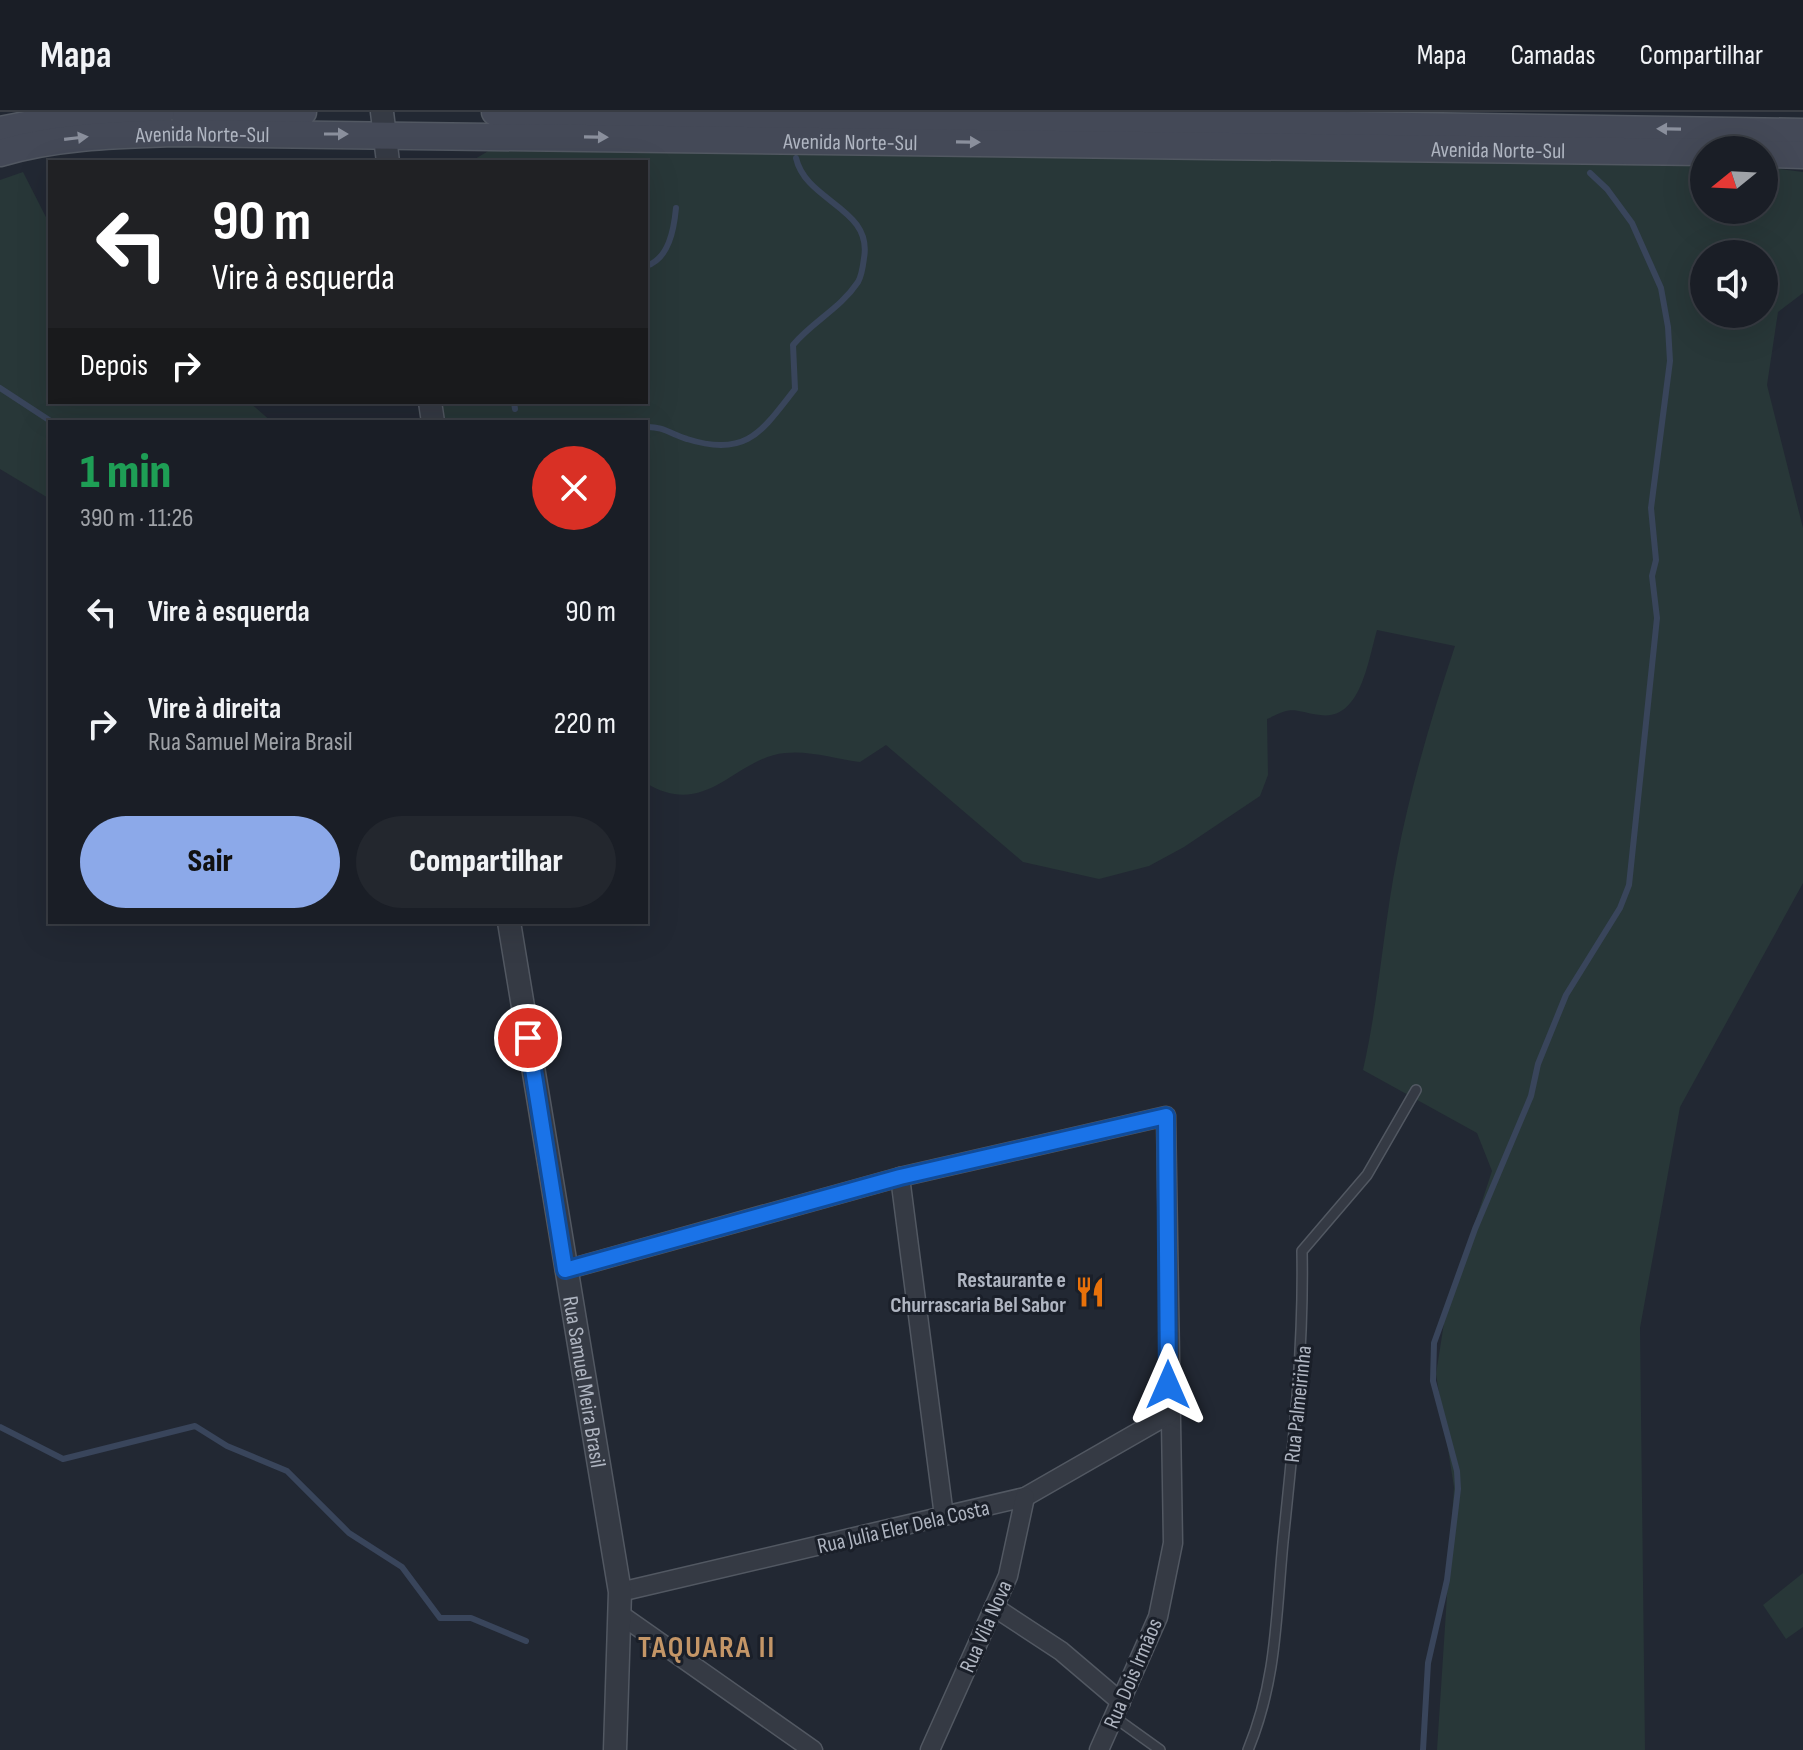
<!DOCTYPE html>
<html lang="pt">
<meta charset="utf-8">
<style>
body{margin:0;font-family:"Sofia Sans Condensed",sans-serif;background:#23272e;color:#f1f3f6;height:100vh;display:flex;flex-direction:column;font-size:30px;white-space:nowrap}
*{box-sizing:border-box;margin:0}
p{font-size:26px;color:#9fa2a7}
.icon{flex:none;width:44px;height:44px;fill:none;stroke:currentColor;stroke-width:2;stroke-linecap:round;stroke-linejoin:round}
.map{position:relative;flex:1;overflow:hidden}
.details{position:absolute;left:48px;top:308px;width:600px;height:504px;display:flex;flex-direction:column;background:#1a1e26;border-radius:0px;box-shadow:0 8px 32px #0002,0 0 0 2px #383c43}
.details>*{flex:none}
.top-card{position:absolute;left:48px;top:48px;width:600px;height:244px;border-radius:0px;box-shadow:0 8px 32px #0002,0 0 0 2px #383c43;background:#202124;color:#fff;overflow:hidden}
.needle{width:52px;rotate:252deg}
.fabs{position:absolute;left:1690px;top:24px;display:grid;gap:16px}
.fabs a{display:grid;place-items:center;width:88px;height:88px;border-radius:50%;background:#1a1e26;box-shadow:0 8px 32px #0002,0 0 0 2px #383c43;font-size:40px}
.pin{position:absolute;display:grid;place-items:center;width:68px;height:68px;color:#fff;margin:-34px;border:4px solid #fff;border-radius:50%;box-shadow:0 2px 8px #0007}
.me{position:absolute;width:88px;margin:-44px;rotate:0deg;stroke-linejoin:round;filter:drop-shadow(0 0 6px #0008)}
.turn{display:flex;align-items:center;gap:28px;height:168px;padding:0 32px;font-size:36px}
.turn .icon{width:104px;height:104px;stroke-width:2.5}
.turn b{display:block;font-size:56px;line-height:68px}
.then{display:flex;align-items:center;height:76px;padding:0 32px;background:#0003;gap:16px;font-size:30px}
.round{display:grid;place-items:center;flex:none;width:84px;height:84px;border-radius:42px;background:#23272e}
.summary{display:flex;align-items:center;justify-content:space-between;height:136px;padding:0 32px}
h1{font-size:48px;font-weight:800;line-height:60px;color:#1e9e55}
.action{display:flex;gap:16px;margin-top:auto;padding:16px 32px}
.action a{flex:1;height:92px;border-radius:48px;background:#8ca9e9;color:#111;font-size:32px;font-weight:800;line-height:92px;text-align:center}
.action a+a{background:#23272e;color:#f1f3f6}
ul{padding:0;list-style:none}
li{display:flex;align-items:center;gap:24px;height:112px;padding:0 32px}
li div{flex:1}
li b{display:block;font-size:30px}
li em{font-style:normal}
header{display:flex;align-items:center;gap:48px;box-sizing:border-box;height:112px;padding:0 40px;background:#1a1e26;border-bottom:2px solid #383c43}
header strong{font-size:38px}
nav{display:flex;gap:44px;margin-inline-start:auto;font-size:28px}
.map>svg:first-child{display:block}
</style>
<header>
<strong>Mapa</strong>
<nav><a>Mapa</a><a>Camadas</a><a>Compartilhar</a></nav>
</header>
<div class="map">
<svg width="1803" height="1638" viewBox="0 0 1803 1638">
<rect width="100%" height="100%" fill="#222833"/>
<g fill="#283738" fill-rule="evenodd">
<path d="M 490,38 L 801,39 L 1704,51 L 1704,98 L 1764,98 L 1764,55 L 1803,60 L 1803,181 L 1778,200 L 1767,273 L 1803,416 L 1803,771 L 1680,995 L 1640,1216 L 1645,1638 L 1437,1638 L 1454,1375 L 1436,1262 L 1446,1198 L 1492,1059 L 1477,1021 L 1363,958 C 1379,888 1383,817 1397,746 C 1411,674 1432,603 1455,534 L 1377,518 C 1368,548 1361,609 1320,603 C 1291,599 1296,593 1267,607 L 1268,663 L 1260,684 L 1184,735 L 1149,754 L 1099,767 L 1023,750 L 886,633 L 860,650 C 837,647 808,638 785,641 C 734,646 707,708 646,671 L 646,310 L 442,310 L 440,290 L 646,290 L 646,50 L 470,50 ZM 1704,142 L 1764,142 L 1764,202 L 1704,202 Z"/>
<path d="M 23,60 L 50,113 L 50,290 L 249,290 L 272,310 L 50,310 L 50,387 L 0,357 L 0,68 Z"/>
<path d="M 1803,1461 L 1803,1515 L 1786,1527 L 1763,1493 Z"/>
</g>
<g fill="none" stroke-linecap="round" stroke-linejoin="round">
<g stroke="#39455b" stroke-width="6">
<path d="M 646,154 C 669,147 674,117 676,96"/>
<path d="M 0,276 L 52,310"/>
<path d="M 514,290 L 515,297"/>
<path d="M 646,315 C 662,314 673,323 687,327 C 747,346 762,319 795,277 L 793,233 C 813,209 840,197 858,170 C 862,163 863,154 864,146 C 873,96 806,90 796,46"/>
<path d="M 0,1315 L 63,1347 L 195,1314 L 227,1334 L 287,1359 L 349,1421 L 402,1455 L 440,1506 L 471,1506 L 526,1529"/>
<path d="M 1423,1638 L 1428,1551 L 1447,1468 L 1458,1377 L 1457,1359 L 1433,1269 L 1434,1231 L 1475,1117 L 1531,984 L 1538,952 L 1566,883 L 1620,796 L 1629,773 L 1657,506 L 1652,464 L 1656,448 L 1651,396 L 1670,249 L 1668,215 L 1661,176 L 1632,111 L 1607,77 L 1590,61"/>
</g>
<g stroke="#525862" stroke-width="12">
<g id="service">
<path d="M 1114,1605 L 1160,1638"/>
<path d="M 1248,1638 C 1277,1568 1276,1503 1283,1430 C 1293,1333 1304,1237 1302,1139 L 1367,1063 L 1416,978"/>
</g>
</g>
<g stroke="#525862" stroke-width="21">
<g id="minor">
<path d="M 900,1065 L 944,1404"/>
<path d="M 565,1158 L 900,1065 L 1166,1004 L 1173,1431 L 1158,1505 L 1099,1638"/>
<path d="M 620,1480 L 1025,1385 L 1168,1303"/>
<path d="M 994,1495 L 1061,1539 L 1121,1590"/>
<path d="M 621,1503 L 813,1638"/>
<path d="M 930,1638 L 1008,1464 L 1025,1385"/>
</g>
</g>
<g stroke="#525862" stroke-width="25">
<g id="tertiary">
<path d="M 382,0 L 388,50"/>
<path d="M 430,290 L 433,310"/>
<path id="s1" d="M 509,810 L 620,1480 L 615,1638"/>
</g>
</g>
<g stroke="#525862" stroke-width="29">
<g id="secondary">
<path d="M 183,0 L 303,0"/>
<path d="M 495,0 L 1803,20"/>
<path d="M 0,18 L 82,2 L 161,0"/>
<path id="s2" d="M 0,41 C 58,24 117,23 177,21 L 1704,40"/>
<path d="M 1764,42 L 1803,43"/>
</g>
</g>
<use href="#service" stroke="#353a44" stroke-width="9"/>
<use href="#minor" stroke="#353a44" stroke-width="18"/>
<use href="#tertiary" stroke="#353a44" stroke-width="22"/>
<use href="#secondary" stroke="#444957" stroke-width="26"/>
</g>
<defs><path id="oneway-solid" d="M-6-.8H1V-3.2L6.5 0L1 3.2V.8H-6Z" transform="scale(2)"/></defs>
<g fill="#8a8f9c">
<use href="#oneway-solid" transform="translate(1669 17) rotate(-179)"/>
<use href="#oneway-solid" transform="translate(336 22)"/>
<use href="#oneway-solid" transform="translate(596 25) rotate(1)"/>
<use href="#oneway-solid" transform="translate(76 26) rotate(-7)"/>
<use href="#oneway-solid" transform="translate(968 30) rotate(1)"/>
</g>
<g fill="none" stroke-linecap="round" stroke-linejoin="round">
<g stroke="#114b97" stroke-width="20">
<path id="route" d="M 528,926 L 565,1158 L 900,1065 L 1166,1004 L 1168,1273"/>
</g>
<use href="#route" stroke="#1a73e8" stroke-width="14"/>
</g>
<defs>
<g id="restaurant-bare" transform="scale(2.4)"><path d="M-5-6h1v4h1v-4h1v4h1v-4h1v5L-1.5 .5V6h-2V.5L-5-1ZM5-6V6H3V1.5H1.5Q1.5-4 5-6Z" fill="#e8710a" stroke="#1a1f29" stroke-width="2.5" paint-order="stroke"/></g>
</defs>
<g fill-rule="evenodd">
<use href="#restaurant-bare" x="1090" y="1180"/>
</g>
<g text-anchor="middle" stroke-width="6" stroke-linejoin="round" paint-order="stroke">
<g font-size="22" fill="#afb5c1" stroke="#1a1f29">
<text dy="8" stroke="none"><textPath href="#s2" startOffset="204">Avenida Norte-Sul</textPath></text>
<text dy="8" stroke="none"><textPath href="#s2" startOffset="852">Avenida Norte-Sul</textPath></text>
<text dy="8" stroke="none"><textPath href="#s2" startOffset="1500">Avenida Norte-Sul</textPath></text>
<text dy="8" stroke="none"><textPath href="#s1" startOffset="466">Rua Samuel Meira Brasil</textPath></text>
<text transform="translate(1297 1292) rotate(-84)" y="8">Rua Palmeirinha</text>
<text transform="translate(903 1414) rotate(-13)" y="8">Rua Julia Eler Dela Costa</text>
<text transform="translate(985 1514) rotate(-66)" y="8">Rua Vila Nova</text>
<text transform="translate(1132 1561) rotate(-67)" y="8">Rua Dois Irmãos</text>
</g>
<g font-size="22" font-weight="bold" fill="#afb5c1" stroke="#1a1f29" text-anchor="end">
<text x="1066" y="1175">Restaurante e<tspan x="1066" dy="25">Churrascaria Bel Sabor</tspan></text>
</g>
<g font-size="30" font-weight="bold" letter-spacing="2" fill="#c49667" stroke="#1a1f29">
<text x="707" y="1545">TAQUARA II</text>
</g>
</g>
</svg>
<div class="fabs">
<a><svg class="needle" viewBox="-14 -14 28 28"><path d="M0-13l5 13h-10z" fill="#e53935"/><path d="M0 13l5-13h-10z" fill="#9fa2a7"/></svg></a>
<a><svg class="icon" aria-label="sound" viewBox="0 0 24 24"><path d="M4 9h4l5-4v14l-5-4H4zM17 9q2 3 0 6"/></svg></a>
</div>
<div class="pin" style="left:528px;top:926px;background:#d93025"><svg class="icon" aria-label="arrive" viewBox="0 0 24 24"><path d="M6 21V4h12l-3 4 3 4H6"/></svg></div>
<svg class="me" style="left:1168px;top:1273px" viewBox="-20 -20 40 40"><path d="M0-17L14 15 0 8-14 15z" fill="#1a73e8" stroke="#fff" stroke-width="4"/></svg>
<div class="top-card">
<div class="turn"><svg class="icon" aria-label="left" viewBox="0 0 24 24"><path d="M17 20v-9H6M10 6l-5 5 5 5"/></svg><div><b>90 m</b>Vire à esquerda</div></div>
<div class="then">Depois<svg class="icon" aria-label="right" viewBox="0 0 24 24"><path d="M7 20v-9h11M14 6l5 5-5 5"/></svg></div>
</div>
<section class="details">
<div class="summary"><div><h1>1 min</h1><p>390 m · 11:26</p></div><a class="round" style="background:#d93025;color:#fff"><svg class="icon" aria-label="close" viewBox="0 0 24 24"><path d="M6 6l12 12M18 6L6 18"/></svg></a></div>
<ul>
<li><svg class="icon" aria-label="left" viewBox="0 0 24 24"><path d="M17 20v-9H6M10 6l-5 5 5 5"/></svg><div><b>Vire à esquerda</b></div><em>90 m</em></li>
<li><svg class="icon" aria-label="right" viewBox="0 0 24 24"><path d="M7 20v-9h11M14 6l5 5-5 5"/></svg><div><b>Vire à direita</b><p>Rua Samuel Meira Brasil</p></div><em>220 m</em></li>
</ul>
<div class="action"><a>Sair</a><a>Compartilhar</a></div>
</section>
</div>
